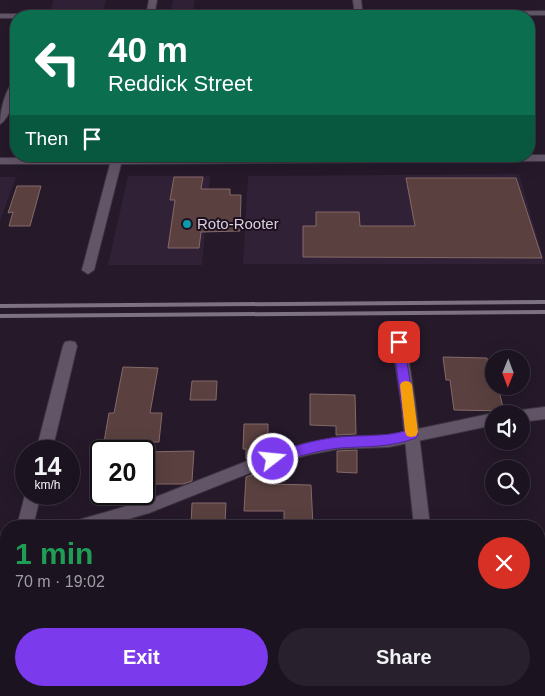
<!DOCTYPE html>
<meta charset="utf-8">
<style>
body{margin:0;font-family:Arial,sans-serif;background:#29202d;color:#f1f3f6;height:100vh;display:flex;flex-direction:column;font-size:19px;white-space:nowrap}
*{box-sizing:border-box;margin:0}
p{font-size:16px;color:#a09ea5}
.icon{flex:none;width:28px;height:28px;fill:none;stroke:currentColor;stroke-width:2;stroke-linecap:round;stroke-linejoin:round}
.map{position:relative;flex:1;overflow:hidden}
.details{position:absolute;left:0px;top:520px;width:545px;height:176px;display:flex;flex-direction:column;background:#1c1320;border-radius:20px 20px 0 0;box-shadow:0 5px 20px #0002,0 0 0 1px #3a323e}
.details>*{flex:none}
.hud{position:absolute;left:10px;top:10px;width:525px;height:152px;border-radius:20px;box-shadow:0 5px 20px #0002,0 0 0 1px #3a323e;background:#0b6e4f;color:#fff;overflow:hidden}
.needle{width:32px;rotate:181deg}
.fabs{position:absolute;left:485px;top:350px;display:grid;gap:10px}
.fabs a{display:grid;place-items:center;width:45px;height:45px;border-radius:50%;background:#1c1320;box-shadow:0 5px 20px #0002,0 0 0 1px #3a323e;font-size:25px}
.speed{position:absolute;left:15px;top:440px;display:flex;gap:10px;font-size:25px;font-weight:700;text-align:center}
.speed>*{display:grid;place-content:center;width:65px;height:65px;border-radius:50%;background:#1c1320;box-shadow:0 5px 20px #0002,0 0 0 1px #3a323e;line-height:1}
.speed small{font-size:12px;font-weight:400}
.speed .limit{border:2px solid #111;border-radius:8px;background:#fff;color:#111}
.pin{position:absolute;display:grid;place-items:center;width:42px;height:42px;color:#fff;margin:-21px;border-radius:10px;box-shadow:0 2px 8px #0006}
.me{position:absolute;width:55px;margin:-28px;rotate:74deg;stroke-linejoin:round;filter:drop-shadow(0 0 4px #0008)}
.turn{display:flex;align-items:center;gap:18px;height:105px;padding:0 15px;font-size:22px}
.turn .icon{width:65px;height:65px;stroke-width:2.5}
.turn b{display:block;font-size:35px;line-height:42px}
.then{display:flex;align-items:center;height:48px;padding:0 15px;background:#0003;gap:10px;font-size:19px}
.round{display:grid;place-items:center;flex:none;width:52px;height:52px;border-radius:26px;background:#29202d}
.head{display:flex;align-items:center;justify-content:space-between;height:85px;padding:0 15px}
h1{font-size:30px;font-weight:700;line-height:38px;color:#1e9e55}
.primary-button{display:flex;gap:10px;margin-top:auto;padding:10px 15px}
.primary-button a{flex:1;height:58px;border-radius:30px;background:#7c3aed;color:#fff;font-size:20px;font-weight:700;line-height:58px;text-align:center}
.primary-button a+a{background:#29202d;color:#f1f3f6}
.map>svg:first-child{display:block}
</style>
<div class="map">
<svg width="545" height="696" viewBox="0 0 545 696">
<rect width="100%" height="100%" fill="#25192a"/>
<g fill="#312137">
<path d="M 54,0 L 106,0 L 102,14 L 48,14 Z"/>
<path d="M 173,0 L 195,0 L 193,13 L 170,13 Z"/>
<path d="M 519,174 L 545,264 L 243,264 L 248,176 Z"/>
<path d="M 128,176 L 210,176 L 202,265 L 108,265 Z"/>
<path d="M 0,177 L 16,177 L 0,221 Z"/>
</g>
<path fill="#133019" d="M 545,684 L 545,696 L 483,696 L 511,690 L 539,690 L 539,685 Z"/>
<g fill="#5a4140" stroke="#856968">
<path d="M 174,177 L 203,177 L 201,189 L 230,189 L 230,195 L 241,195 L 240,231 L 201,232 L 199,248 L 168,248 L 175,200 L 170,200 Z"/>
<path d="M 406,178 L 516,178 L 542,258 L 303,257 L 303,226 L 316,226 L 316,212 L 359,212 L 360,226 L 415,226 Z"/>
<path d="M 17,186 L 41,186 L 30,226 L 9,226 L 13,212 L 8,213 Z"/>
<path d="M 443,357 L 487,358 L 492,386 L 498,387 L 504,411 L 454,410 L 450,380 L 446,380 Z"/>
<path d="M 123,367 L 158,368 L 150,413 L 162,413 L 159,442 L 104,442 L 109,413 L 114,413 Z"/>
<path d="M 192,381 L 217,381 L 216,400 L 190,400 Z"/>
<path d="M 310,394 L 355,395 L 356,434 L 336,435 L 336,426 L 310,425 Z"/>
<path d="M 244,424 L 268,424 L 268,452 L 246,459 L 246,449 L 243,449 Z"/>
<path d="M 357,450 L 357,473 L 337,472 L 337,451 Z"/>
<path d="M 194,451 L 192,481 L 183,484 L 144,484 L 144,452 Z"/>
<path d="M 268,469 L 268,484 L 311,485 L 313,526 L 284,526 L 284,511 L 244,511 L 246,477 Z"/>
<path d="M 192,503 L 226,503 L 225,526 L 191,526 Z"/>
</g>
<g fill="none" stroke-linecap="round" stroke-linejoin="round">
<g stroke="#3f3643" stroke-width="2">
<g id="service">
<path d="M 545,11 L 545,15 L 16,16 L 16,18 L 0,18 L 0,14 Z"/>
<path d="M 16,81 C 17,92 10,119 0,124 C 0,113 5,86 16,81 Z"/>
<path d="M 545,407 L 545,419 L 521,422 L 521,414 L 515,414 L 521,410 Z"/>
<path d="M 494,413 L 494,425 L 389,447 L 338,449 L 307,455 L 257,470 L 149,513 L 104,526 L 75,526 L 77,521 L 82,519 L 148,500 L 255,458 L 307,443 L 338,437 L 389,435 Z"/>
<path d="M 6,545 L 6,559 L 0,560 L 0,546 Z"/>
</g>
</g>
<g stroke="#3f3643" stroke-width="2">
<g id="minor">
<path d="M 149,0 L 157,0 L 154,16 L 146,16 Z"/>
<path d="M 353,0 L 361,0 L 363,16 L 355,16 Z"/>
<path d="M 529,155 L 545,155 L 545,161 L 121,164 L 94,270 L 88,274 L 82,270 L 110,164 L 0,164 L 0,158 Z"/>
<path d="M 399,337 L 404,338 L 406,342 L 415,401 L 430,526 L 414,526 L 401,401 L 392,342 L 394,338 Z"/>
<path d="M 70,341 L 75,342 L 77,346 L 52,451 L 36,451 L 63,346 L 65,342 Z"/>
<path d="M 26,491 L 26,494 L 41,494 L 33,526 L 17,526 Z"/>
<path d="M 6,599 L 6,641 L 0,644 L 0,602 Z"/>
</g>
</g>
<g stroke="#3f3643" stroke-width="2">
<g id="primary">
<path d="M 545,623 L 545,641 L 539,642 L 539,624 Z"/>
<path d="M 273,690 L 307,690 L 305,696 L 270,696 Z"/>
</g>
</g>
<use href="#service" fill="#625568" fill-rule="evenodd"/>
<use href="#minor" fill="#625568" fill-rule="evenodd"/>
<use href="#primary" fill="#af7456" fill-rule="evenodd"/>
<g stroke="#7c7280" stroke-width="4">
<path d="M 0,306 L 545,302"/>
<path d="M 0,316 L 545,312"/>
</g>
</g>
<path fill="#7c3aed" stroke="#51269a" d="M 399,338 L 404,342 L 418,435 L 416,438 C 388,448 368,446 340,448 C 317,450 294,458 273,464 L 268,463 L 266,459 L 268,455 C 291,447 316,439 340,437 C 362,435 383,437 405,431 L 393,342 Z"/>
<path fill="#f59e0b" d="M 406,381 L 410,382 L 412,385 L 418,432 L 416,436 L 411,437 L 407,436 L 405,432 L 400,385 L 402,382 Z"/>
<circle fill="#0f9aa8" stroke="#1c1020" stroke-width="2" cx="187" cy="224" r="5"/>
<g text-anchor="middle" stroke-width="4" stroke-linejoin="round" paint-order="stroke">
<g font-size="15" fill="#d9d1dd" stroke="#1c1020" text-anchor="start">
<text x="197" y="229">Roto-Rooter</text>
</g>
</g>
</svg>
<div class="fabs">
<a><svg class="needle" viewBox="-14 -14 28 28"><path d="M0-13l5 13h-10z" fill="#e53935"/><path d="M0 13l5-13h-10z" fill="#a09ea5"/></svg></a>
<a><svg class="icon" aria-label="sound" viewBox="0 0 24 24"><path d="M4 9h4l5-4v14l-5-4H4zM17 9q2 3 0 6"/></svg></a>
<a><svg class="icon" aria-label="search" viewBox="0 0 24 24"><circle cx="10" cy="10" r="6"/><path d="M15 15l6 6"/></svg></a>
</div>
<div class="speed"><div>14<small>km/h</small></div><div class="limit">20</div></div>
<div class="pin" style="left:399px;top:342px;background:#d93025"><svg class="icon" aria-label="arrive" viewBox="0 0 24 24"><path d="M6 21V4h12l-3 4 3 4H6"/></svg></div>
<svg class="me" style="left:273px;top:459px" viewBox="-20 -20 40 40"><circle r="17" fill="#7c3aed" stroke="#fff" stroke-width="3"/><path d="M0-11L8 9 0 5-8 9z" fill="#fff"/></svg>
<div class="hud">
<div class="turn"><svg class="icon" aria-label="left" viewBox="0 0 24 24"><path d="M17 20v-9H6M10 6l-5 5 5 5"/></svg><div><b>40 m</b>Reddick Street</div></div>
<div class="then">Then<svg class="icon" aria-label="arrive" viewBox="0 0 24 24"><path d="M6 21V4h12l-3 4 3 4H6"/></svg></div>
</div>
<section class="details">
<div class="head"><div><h1>1 min</h1><p>70 m · 19:02</p></div><a class="round" style="background:#d93025;color:#fff"><svg class="icon" aria-label="close" viewBox="0 0 24 24"><path d="M6 6l12 12M18 6L6 18"/></svg></a></div>
<div class="primary-button"><a>Exit</a><a>Share</a></div>
</section>
</div>
